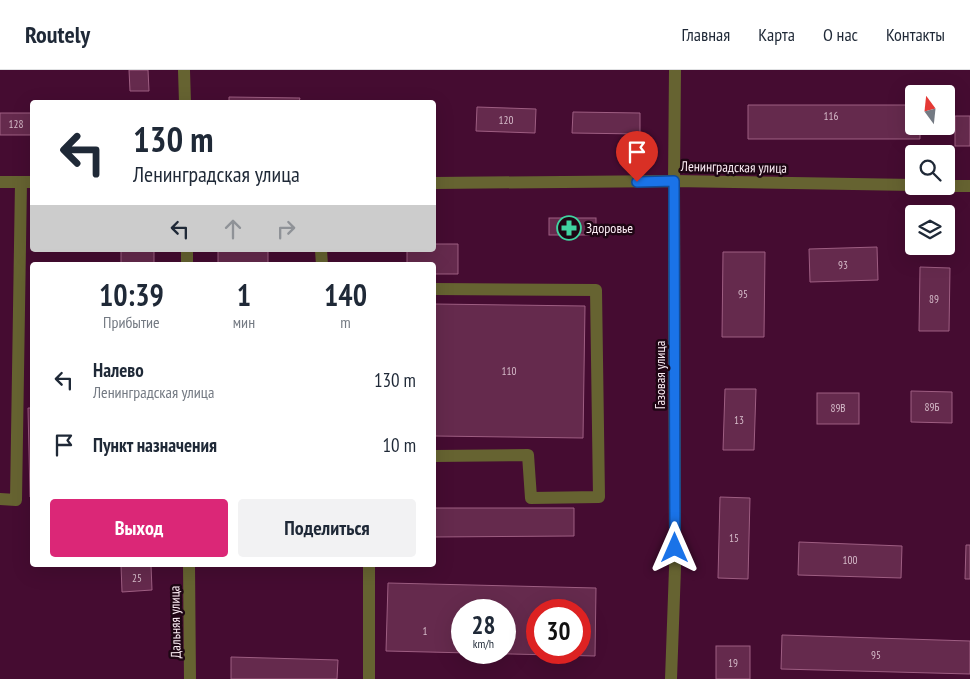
<!DOCTYPE html>
<html lang="ru">
<meta charset="utf-8">
<style>
body{margin:0;font-family:"PT Sans Narrow",sans-serif;background:#f2f2f3;color:#1f2937;height:100vh;display:flex;flex-direction:column;font-size:19px;white-space:nowrap}
*{box-sizing:border-box;margin:0}
p{font-size:16px;color:#747a83}
.icon{flex:none;width:28px;height:28px;fill:none;stroke:currentColor;stroke-width:2;stroke-linecap:round;stroke-linejoin:round}
.map{position:relative;flex:1;overflow:hidden}
.sheet{position:absolute;left:30px;top:192px;width:406px;height:305px;display:flex;flex-direction:column;background:#fff;border-radius:5px;box-shadow:0 5px 20px #0002}
.sheet>*{flex:none}
.guide{position:absolute;left:30px;top:30px;width:406px;height:152px;border-radius:5px;box-shadow:0 5px 20px #0002;background:#fff;color:#1f2937;overflow:hidden}
.needle{width:32px;rotate:345deg}
.tools{position:absolute;left:905px;top:15px;display:grid;gap:10px}
.tools a{display:grid;place-items:center;width:50px;height:50px;border-radius:5px;background:#fff;box-shadow:0 5px 20px #0002;font-size:25px}
.speed{position:absolute;left:451px;top:529px;display:flex;gap:10px;font-size:25px;font-weight:700;text-align:center}
.speed>*{display:grid;place-content:center;width:65px;height:65px;border-radius:50%;background:#fff;box-shadow:0 5px 20px #0002;line-height:1}
.speed small{font-size:12px;font-weight:400}
.speed .limit{border:8px solid #d22;background:#fff;color:#111}
.pin{position:absolute;display:grid;place-items:center;width:42px;height:42px;color:#fff;margin:-51px -21px;border-radius:50% 50% 50% 0;rotate:-45deg;box-shadow:0 0 5px #0007}
.pin .icon{rotate:45deg}
.me{position:absolute;width:55px;margin:-28px;rotate:0deg;stroke-linejoin:round;filter:drop-shadow(0 0 4px #0008)}
.turn{display:flex;align-items:center;gap:18px;height:105px;padding:0 20px;font-size:22px}
.turn .icon{width:65px;height:65px;stroke-width:2.5}
.turn b{display:block;font-size:35px;line-height:42px}
.lanes{display:flex;align-items:center;height:48px;padding:0 20px;background:#0003;justify-content:center;gap:25px;direction:ltr}
.lanes .off{opacity:.35}
.eta{display:flex;justify-content:space-evenly;align-items:center;height:85px;text-align:center}
.eta b{font-size:30px;font-weight:800;line-height:35px}
.primary-button{display:flex;gap:10px;margin-top:auto;padding:10px 20px}
.primary-button a{flex:1;height:58px;border-radius:5px;background:#db2777;color:#fff;font-size:20px;font-weight:800;line-height:58px;text-align:center}
.primary-button a+a{background:#f2f2f3;color:#1f2937}
ul{padding:0;list-style:none}
li{display:flex;align-items:center;gap:15px;height:65px;padding:0 20px}
li div{flex:1}
li b{display:block;font-size:19px}
li em{font-style:normal}
header{display:flex;align-items:center;gap:30px;box-sizing:border-box;height:70px;padding:0 25px;background:#fff;border-bottom:1px solid #e0e1e3}
header strong{font-size:24px}
nav{display:flex;gap:28px;margin-inline-start:auto;font-size:18px}
.map>svg:first-child{display:block}
</style>
<header>
<strong>Routely</strong>
<nav><a>Главная</a><a>Карта</a><a>О нас</a><a>Контакты</a></nav>
</header>
<div class="map">
<svg width="970" height="609" viewBox="0 0 970 609">
<rect width="100%" height="100%" fill="#450c31"/>
<g fill="#652a4d" stroke="#9e5e82" fill-rule="evenodd">
<path d="M 129,0 L 148,0 L 149,21 L 130,21 Z"/>
<path d="M 229,27 L 300,28 L 299,32 L 229,32 Z"/>
<path d="M 748,35 L 914,35 L 914,56 L 920,56 L 920,69 L 748,69 Z"/>
<path d="M 477,37 L 536,39 L 535,63 L 476,61 Z"/>
<path d="M 573,42 L 640,43 L 640,64 L 572,63 Z"/>
<rect x="0" y="43" width="32" height="22"/>
<rect x="955" y="46" width="15" height="30"/>
<rect x="549" y="148" width="47" height="17"/>
<path d="M 434,174 L 458,174 L 458,204 L 434,204 L 434,195 L 407,195 L 407,180 L 434,180 Z"/>
<path d="M 877,177 L 878,210 L 810,212 L 809,179 Z"/>
<rect x="121" y="180" width="33" height="15"/>
<rect x="218" y="180" width="50" height="15"/>
<path d="M 723,182 L 765,182 L 764,267 L 722,267 Z"/>
<path d="M 920,197 L 950,198 L 949,261 L 919,261 Z"/>
<path d="M 434,234 L 585,236 L 583,368 L 434,366 Z"/>
<path d="M 725,319 L 756,319 L 754,380 L 723,380 Z"/>
<path d="M 911,321 L 952,322 L 952,353 L 911,352 Z"/>
<rect x="817" y="323" width="42" height="31"/>
<path d="M 28,338 L 32,338 L 32,427 L 30,427 Z"/>
<path d="M 720,427 L 750,428 L 748,509 L 718,508 Z"/>
<path d="M 434,438 L 574,438 L 574,466 L 434,467 Z"/>
<path d="M 799,472 L 902,476 L 901,508 L 798,505 Z"/>
<path d="M 966,475 L 970,475 L 970,509 L 965,509 Z"/>
<path d="M 121,495 L 151,495 L 152,520 L 122,522 Z"/>
<path d="M 388,513 L 596,518 L 595,586 L 386,581 ZM 462,540 L 505,540 L 505,582 L 462,582 ZM 538,540 L 580,540 L 580,582 L 538,582 Z"/>
<path d="M 782,565 L 970,571 L 970,604 L 781,599 Z"/>
<rect x="716" y="576" width="34" height="33"/>
<path d="M 231,587 L 338,590 L 337,609 L 231,609 Z"/>
</g>
<g fill="none" stroke-linecap="round" stroke-linejoin="round">
<g stroke="#666331" stroke-width="12">
<path d="M 184,0 L 185,32"/>
<path d="M 0,112 L 32,112"/>
<path d="M 434,113 L 674,111 L 914,115"/>
<path d="M 946,116 L 970,116"/>
<path d="M 187,180 L 187,195"/>
<path d="M 321,180 L 322,195"/>
<path d="M 434,219 L 596,220 L 599,427 L 531,428 L 528,385 L 434,386"/>
<path d="M 0,429 L 16,430 L 21,112"/>
<path d="M 189,495 L 190,609"/>
<path d="M 369,609 L 369,495"/>
<path d="M 671,609 L 675,498 L 674,111 L 675,0"/>
</g>
</g>
<g fill="none" stroke-linecap="round" stroke-linejoin="round">
<g stroke="#114b97" stroke-width="12">
<path id="route" d="M 637,112 L 674,111 L 675,478"/>
</g>
<use href="#route" stroke="#1a73e8" stroke-width="9"/>
</g>
<defs>
<g id="pharmacy-ring" transform="scale(1.25)"><circle r="9.5" fill="#1e0614" stroke="#40d4a1" stroke-width="1.5"/><path d="M-2-6h4v4h4v4h-4v4h-4v-4h-4v-4h4Z" fill="#40d4a1"/></g>
</defs>
<g fill-rule="evenodd">
<use href="#pharmacy-ring" x="569" y="158"/>
</g>
<g text-anchor="middle" stroke-width="5" stroke-linejoin="round" paint-order="stroke">
<g font-size="11" fill="#d6bcca">
<text x="831" y="50">116</text>
<text x="506" y="54">120</text>
<text x="16" y="58">128</text>
<text x="843" y="199">93</text>
<text x="743" y="228">95</text>
<text x="934" y="233">89</text>
<text x="509" y="305">110</text>
<text x="932" y="341">89Б</text>
<text x="838" y="342">89В</text>
<text x="739" y="354">13</text>
<text x="734" y="472">15</text>
<text x="850" y="494">100</text>
<text x="137" y="512">25</text>
<text x="425" y="565">1</text>
<text x="876" y="589">95</text>
<text x="733" y="597">19</text>
</g>
<g font-size="14" fill="#fbecf4" stroke="#1e0614">
<text transform="translate(734 97) rotate(1)" y="5">Ленинградская улица</text>
<text transform="translate(660 305) rotate(-90)" y="5">Газовая улица</text>
<text transform="translate(175 552) rotate(-91)" y="5">Дальняя улица</text>
</g>
<g font-size="14" fill="#fbecf4" stroke="#1e0614" text-anchor="start">
<text x="586" y="163">Здоровье</text>
</g>
</g>
</svg>
<div class="tools">
<a><svg class="needle" viewBox="-14 -14 28 28"><path d="M0-13l5 13h-10z" fill="#e53935"/><path d="M0 13l5-13h-10z" fill="#747a83"/></svg></a>
<a><svg class="icon" aria-label="search" viewBox="0 0 24 24"><circle cx="10" cy="10" r="6"/><path d="M15 15l6 6"/></svg></a>
<a><svg class="icon" aria-label="layers" viewBox="0 0 24 24"><path d="M12 4l9 5-9 5-9-5zM3 14l9 5 9-5"/></svg></a>
</div>
<div class="speed"><div>28<small>km/h</small></div><div class="limit">30</div></div>
<div class="pin" style="left:637px;top:112px;background:#d93025"><svg class="icon" aria-label="arrive" viewBox="0 0 24 24"><path d="M6 21V4h12l-3 4 3 4H6"/></svg></div>
<svg class="me" style="left:675px;top:478px" viewBox="-20 -20 40 40"><path d="M0-17L14 15 0 8-14 15z" fill="#1a73e8" stroke="#fff" stroke-width="4"/></svg>
<div class="guide">
<div class="turn"><svg class="icon" aria-label="left" viewBox="0 0 24 24"><path d="M17 20v-9H6M10 6l-5 5 5 5"/></svg><div><b>130 m</b>Ленинградская улица</div></div>
<div class="lanes"><svg class="icon" aria-label="left" viewBox="0 0 24 24"><path d="M17 20v-9H6M10 6l-5 5 5 5"/></svg><svg class="icon off" aria-label="ahead" viewBox="0 0 24 24"><path d="M12 20V5M6 11l6-6 6 6"/></svg><svg class="icon off" aria-label="right" viewBox="0 0 24 24"><path d="M7 20v-9h11M14 6l5 5-5 5"/></svg></div>
</div>
<section class="sheet">
<div class="eta">
<div><b>10:39</b><p>Прибытие</p></div>
<div><b>1</b><p>мин</p></div>
<div><b>140</b><p>m</p></div>
</div>
<ul>
<li><svg class="icon" aria-label="left" viewBox="0 0 24 24"><path d="M17 20v-9H6M10 6l-5 5 5 5"/></svg><div><b>Налево</b><p>Ленинградская улица</p></div><em>130 m</em></li>
<li><svg class="icon" aria-label="arrive" viewBox="0 0 24 24"><path d="M6 21V4h12l-3 4 3 4H6"/></svg><div><b>Пункт назначения</b></div><em>10 m</em></li>
</ul>
<div class="primary-button"><a>Выход</a><a>Поделиться</a></div>
</section>
</div>
